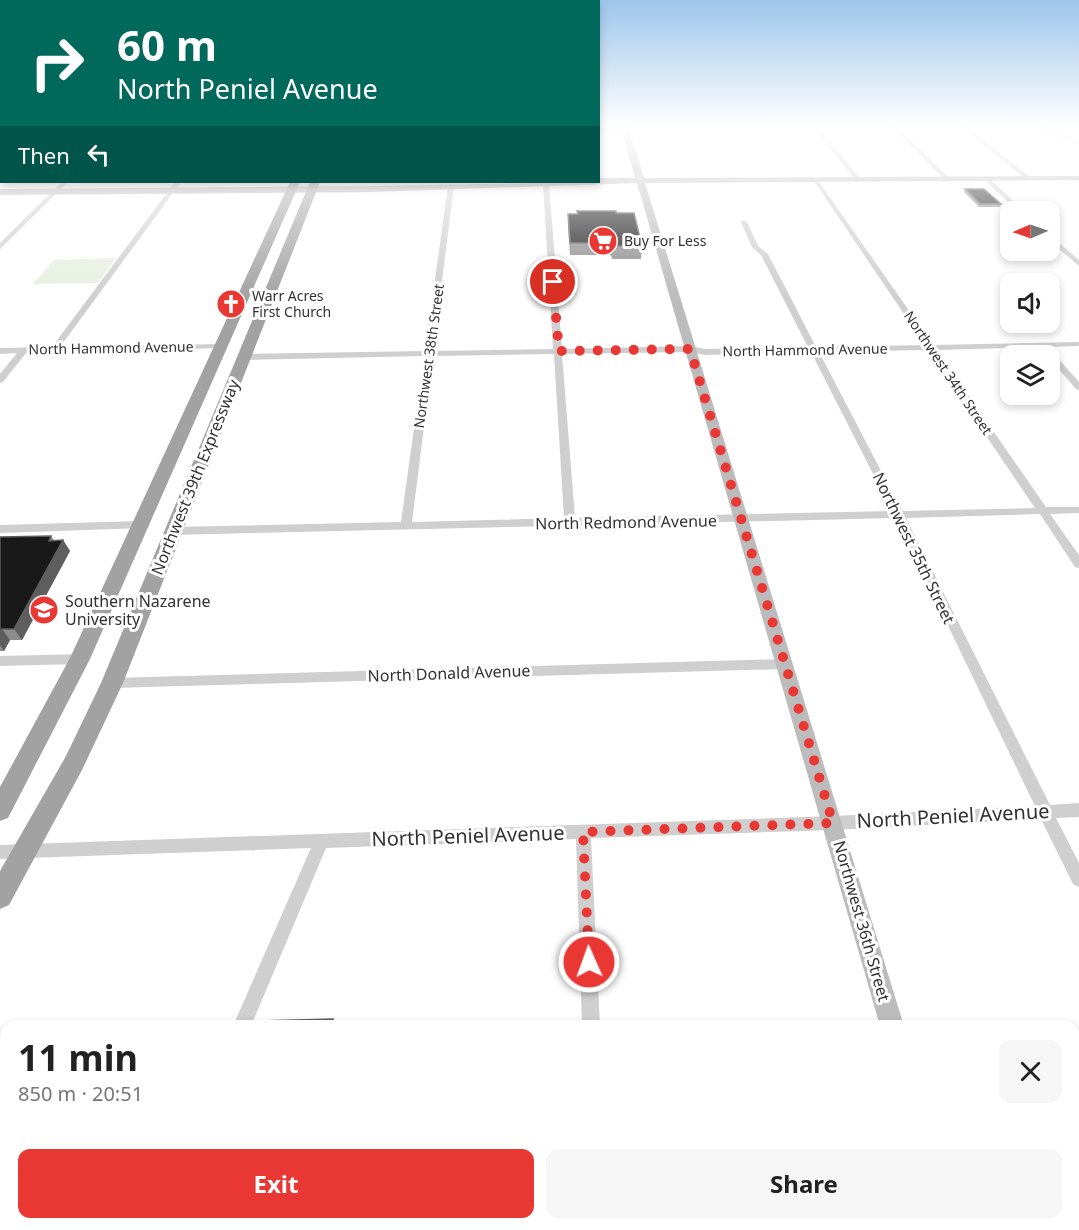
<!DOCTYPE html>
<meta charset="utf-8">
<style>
body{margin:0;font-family:"Noto Sans",sans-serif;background:#f6f6f6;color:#222;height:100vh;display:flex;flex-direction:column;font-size:22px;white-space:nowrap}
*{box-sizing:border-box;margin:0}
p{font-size:20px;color:#767676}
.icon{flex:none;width:33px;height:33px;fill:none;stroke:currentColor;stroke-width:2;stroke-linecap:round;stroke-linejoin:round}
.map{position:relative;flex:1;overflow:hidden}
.side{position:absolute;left:0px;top:1020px;width:1080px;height:210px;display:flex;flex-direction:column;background:#fff;border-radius:18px 18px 0 0;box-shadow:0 3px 9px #0003}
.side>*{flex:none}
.banner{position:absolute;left:0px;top:0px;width:600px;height:183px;box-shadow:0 3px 9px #0003;background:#00695c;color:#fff;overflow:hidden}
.needle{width:39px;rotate:268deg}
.buttons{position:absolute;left:1000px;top:201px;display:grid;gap:12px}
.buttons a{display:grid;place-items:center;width:60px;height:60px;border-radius:12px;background:#fff;box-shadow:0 3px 9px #0003;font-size:30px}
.pin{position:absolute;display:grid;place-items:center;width:51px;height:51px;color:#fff;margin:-26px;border:3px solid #fff;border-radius:50%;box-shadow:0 2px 6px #0007}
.me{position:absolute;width:66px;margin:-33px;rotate:358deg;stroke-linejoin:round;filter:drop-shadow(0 0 4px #0008)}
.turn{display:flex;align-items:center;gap:21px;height:126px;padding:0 18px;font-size:27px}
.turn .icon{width:78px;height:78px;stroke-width:2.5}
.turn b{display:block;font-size:42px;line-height:51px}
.then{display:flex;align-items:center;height:57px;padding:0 18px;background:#0003;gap:12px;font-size:22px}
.round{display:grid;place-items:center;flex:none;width:63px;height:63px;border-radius:12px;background:#f6f6f6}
.head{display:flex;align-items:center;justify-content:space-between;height:102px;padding:0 18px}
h1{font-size:36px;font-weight:700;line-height:45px}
.primary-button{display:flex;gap:12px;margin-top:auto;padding:12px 18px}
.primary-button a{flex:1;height:69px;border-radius:12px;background:#e93734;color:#fff;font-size:24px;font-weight:700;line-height:69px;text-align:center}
.primary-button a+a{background:#f6f6f6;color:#222}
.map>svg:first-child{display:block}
</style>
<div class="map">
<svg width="1079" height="1230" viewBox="0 0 1079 1230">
<rect width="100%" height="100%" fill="#fff"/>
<path fill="#e7efe1" d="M 116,258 L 98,283 L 33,284 L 54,260 Z"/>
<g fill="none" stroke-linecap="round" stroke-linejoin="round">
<g fill="#cfcfcf" fill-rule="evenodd">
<path d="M 813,127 L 818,127 L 861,180 L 861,182 L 857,182 Z"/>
<path d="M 892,127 L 897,127 L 950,179 L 950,181 L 946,181 Z"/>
<path d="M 962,127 L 967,127 L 1031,178 L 1031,180 L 1027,180 Z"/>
<path d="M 1039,127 L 1045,127 L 1050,131 L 1079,140 L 1079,144 L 1046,133 Z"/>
<path d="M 598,129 L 625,129 L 628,131 L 598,133 Z"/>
<path d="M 2,134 L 2,138 L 0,139 L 0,135 Z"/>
<path d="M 985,178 L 989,178 L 1025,212 L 1018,212 L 985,180 Z"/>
<path d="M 817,179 L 933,345 L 1079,342 L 1079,346 L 1048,347 L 1079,382 L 1079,390 L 1076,389 L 1050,359 L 1050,356 L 1047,356 L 1040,347 L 937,350 L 1046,507 L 1079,507 L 1079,513 L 1050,514 L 1079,555 L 1079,568 L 1075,567 L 1040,514 L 906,518 L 1050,805 L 1079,803 L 1079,817 L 1056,818 L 1079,863 L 1079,887 L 1073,884 L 1041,819 L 833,830 L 591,838 L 600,1026 L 582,1026 L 576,839 L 326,848 L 251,1026 L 233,1026 L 311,848 L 0,859 L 0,845 L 833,816 L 1035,806 L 896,518 L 173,535 L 168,531 L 173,527 L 401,522 L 424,356 L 244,360 L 240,357 L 244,354 L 425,351 L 448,186 L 451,184 L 454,186 L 433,351 L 553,349 L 543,184 L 546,182 L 549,184 L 562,349 L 690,346 L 705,349 L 808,347 L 761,255 L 752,247 L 741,222 L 744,220 L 747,222 L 758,246 L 768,254 L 816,347 L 925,345 L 814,181 ZM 928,350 L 1035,508 L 902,511 L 819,352 ZM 690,352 L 705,355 L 811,352 L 892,511 L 575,518 L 562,354 ZM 554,354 L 564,518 L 412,522 L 433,356 Z"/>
<path d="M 62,182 L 68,182 L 0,249 L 0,243 Z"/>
<path d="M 175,182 L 181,182 L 60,347 L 221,344 L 224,344 L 224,348 L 26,353 L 3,382 L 0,383 L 0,374 L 17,353 L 0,354 L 0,348 L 52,347 Z"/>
<path d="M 1050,235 L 1079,260 L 1079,266 L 1050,241 Z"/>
<path d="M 139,521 L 143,522 L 144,525 L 143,528 L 0,533 L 0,525 Z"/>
<path d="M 80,654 L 84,656 L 86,659 L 84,662 L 80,664 L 0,666 L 0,656 Z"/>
<path d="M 786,659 L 790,660 L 792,664 L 790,668 L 786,669 L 112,688 L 107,687 L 106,683 L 107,679 L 112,678 Z"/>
<path d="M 145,1224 L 165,1224 L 163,1230 L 143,1230 Z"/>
<path d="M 592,1224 L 612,1224 L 613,1230 L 593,1230 Z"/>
</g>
<g fill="#cfcfcf" fill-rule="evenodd">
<path d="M 1079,1094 L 1079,1118 L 1074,1119 L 1074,1095 Z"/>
<rect x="0" y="1135" width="6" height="24"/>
</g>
<g fill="#bcbcbc" fill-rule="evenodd">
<path d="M 621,127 L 628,127 L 644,178 L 1079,176 L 1079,180 L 645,183 L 904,1026 L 880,1026 L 637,183 L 372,192 L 0,195 L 0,189 L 372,186 L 598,182 L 598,178 L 635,178 Z"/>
<path d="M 937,1224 L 965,1224 L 967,1230 L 939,1230 Z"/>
</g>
<g fill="#a2a2a2" fill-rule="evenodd">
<path d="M 290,182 L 300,182 L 90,659 L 8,818 L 0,821 L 0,787 L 70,658 Z"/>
<path d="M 310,182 L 320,182 L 123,683 L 82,770 L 9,905 L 0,909 L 0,871 L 66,756 L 101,683 Z"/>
</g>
</g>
<g fill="#8c8c8c">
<path d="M 965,189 L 1001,204 L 1000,207 L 979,207 L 964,192 Z"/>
<path d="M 568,214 L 642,246 L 641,259 L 612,259 L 611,255 L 570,255 L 568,226 Z"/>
<path d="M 51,536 L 54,540 L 63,540 L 70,551 L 22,640 L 10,640 L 4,651 L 0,651 L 0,537 Z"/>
</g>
<g fill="#5e5e5e">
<path d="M 63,540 L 70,551 L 22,640 L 14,629 Z"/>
<path d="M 2,629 L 10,640 L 4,651 L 0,645 L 0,633 Z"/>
<path d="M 333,1019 L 338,1026 L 332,1026 Z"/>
</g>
<g fill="#191919" stroke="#5e5e5e" stroke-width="1.5">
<path d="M 965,189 L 984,189 L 1001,204 L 980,204 Z"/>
<path d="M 577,211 L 616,211 L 616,213 L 634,213 L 642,246 L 613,246 L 612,243 L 570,243 L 568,214 L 578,214 Z"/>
<path d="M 51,536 L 49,541 L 63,540 L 14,629 L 2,629 L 0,633 L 0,537 Z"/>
<path d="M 333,1019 L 332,1026 L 257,1026 L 258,1021 Z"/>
</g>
<linearGradient id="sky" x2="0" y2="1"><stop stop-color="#9dc5ea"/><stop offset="0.42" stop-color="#fff"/><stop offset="1" stop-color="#fff" stop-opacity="0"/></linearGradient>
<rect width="1079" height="299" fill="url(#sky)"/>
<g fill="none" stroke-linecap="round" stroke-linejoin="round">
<path stroke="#e93734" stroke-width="10" stroke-dasharray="0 18" d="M 553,282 L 559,351 L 690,349 L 833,823 L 583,832 L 589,962"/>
</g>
<defs>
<g id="supermarket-disc" transform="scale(1.5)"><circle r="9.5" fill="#e93734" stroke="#fff"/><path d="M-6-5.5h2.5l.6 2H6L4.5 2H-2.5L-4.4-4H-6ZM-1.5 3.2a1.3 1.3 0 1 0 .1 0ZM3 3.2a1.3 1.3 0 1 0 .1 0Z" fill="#fff"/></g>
<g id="church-disc" transform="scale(1.5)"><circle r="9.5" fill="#e93734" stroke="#fff"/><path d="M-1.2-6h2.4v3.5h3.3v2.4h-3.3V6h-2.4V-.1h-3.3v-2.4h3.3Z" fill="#fff"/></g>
<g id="university-disc" transform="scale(1.5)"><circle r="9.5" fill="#e93734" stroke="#fff"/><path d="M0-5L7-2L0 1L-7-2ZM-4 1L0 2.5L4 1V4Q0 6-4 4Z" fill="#fff"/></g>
</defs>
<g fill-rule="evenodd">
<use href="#supermarket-disc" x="603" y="241"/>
<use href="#church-disc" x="231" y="304"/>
<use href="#university-disc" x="44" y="610"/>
</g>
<g text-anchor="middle" stroke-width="6" stroke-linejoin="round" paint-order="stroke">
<g font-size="14" fill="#323232" stroke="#fff" text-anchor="start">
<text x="624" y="246">Buy For Less</text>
<text x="252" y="301">Warr Acres<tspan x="252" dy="16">First Church</tspan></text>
</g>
<g font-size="14" fill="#323232" stroke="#fff">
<text transform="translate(111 348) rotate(-1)" y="5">North Hammond Avenue</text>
<text transform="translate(805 350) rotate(-1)" y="5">North Hammond Avenue</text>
<text transform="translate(429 356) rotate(-82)" y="5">Northwest 38th Street</text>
<text transform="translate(948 373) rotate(56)" y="5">Northwest 34th Street</text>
</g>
<g font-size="16" fill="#323232" stroke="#fff">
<text transform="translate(195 477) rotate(-68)" y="6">Northwest 39th Expressway</text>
<text transform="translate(626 522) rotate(-1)" y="6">North Redmond Avenue</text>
<text transform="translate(914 548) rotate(64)" y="6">Northwest 35th Street</text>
<text transform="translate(449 673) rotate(-2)" y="6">North Donald Avenue</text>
<text transform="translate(862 921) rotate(74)" y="6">Northwest 36th Street</text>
</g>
<g font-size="16" fill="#323232" stroke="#fff" text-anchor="start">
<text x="65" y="607">Southern Nazarene<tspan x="65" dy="18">University</tspan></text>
</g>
<g font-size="20" fill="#323232" stroke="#fff">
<text transform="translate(953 816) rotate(-3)" y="7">North Peniel Avenue</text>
<text transform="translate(468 836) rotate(-2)" y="7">North Peniel Avenue</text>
</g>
</g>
</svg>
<div class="buttons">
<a><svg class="needle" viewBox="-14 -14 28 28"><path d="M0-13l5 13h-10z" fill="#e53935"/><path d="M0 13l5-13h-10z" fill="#767676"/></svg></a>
<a><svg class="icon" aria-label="sound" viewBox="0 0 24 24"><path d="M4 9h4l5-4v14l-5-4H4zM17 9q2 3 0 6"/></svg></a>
<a><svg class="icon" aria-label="layers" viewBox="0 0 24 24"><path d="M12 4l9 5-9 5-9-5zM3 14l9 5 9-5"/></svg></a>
</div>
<div class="pin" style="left:553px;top:282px;background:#d93025"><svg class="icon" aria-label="arrive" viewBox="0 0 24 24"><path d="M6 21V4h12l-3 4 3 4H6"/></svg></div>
<svg class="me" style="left:589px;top:962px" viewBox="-20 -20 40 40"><circle r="17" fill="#e93734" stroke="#fff" stroke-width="3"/><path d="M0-11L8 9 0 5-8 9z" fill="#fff"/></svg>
<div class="banner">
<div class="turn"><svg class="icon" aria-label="right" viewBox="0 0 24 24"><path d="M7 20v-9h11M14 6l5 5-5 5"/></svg><div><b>60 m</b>North Peniel Avenue</div></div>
<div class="then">Then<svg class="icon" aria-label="left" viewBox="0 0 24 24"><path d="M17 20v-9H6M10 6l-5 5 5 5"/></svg></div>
</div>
<section class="side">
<div class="head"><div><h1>11 min</h1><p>850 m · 20:51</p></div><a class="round"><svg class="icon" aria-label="close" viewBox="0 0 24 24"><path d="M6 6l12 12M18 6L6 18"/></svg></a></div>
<div class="primary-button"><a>Exit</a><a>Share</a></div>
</section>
</div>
